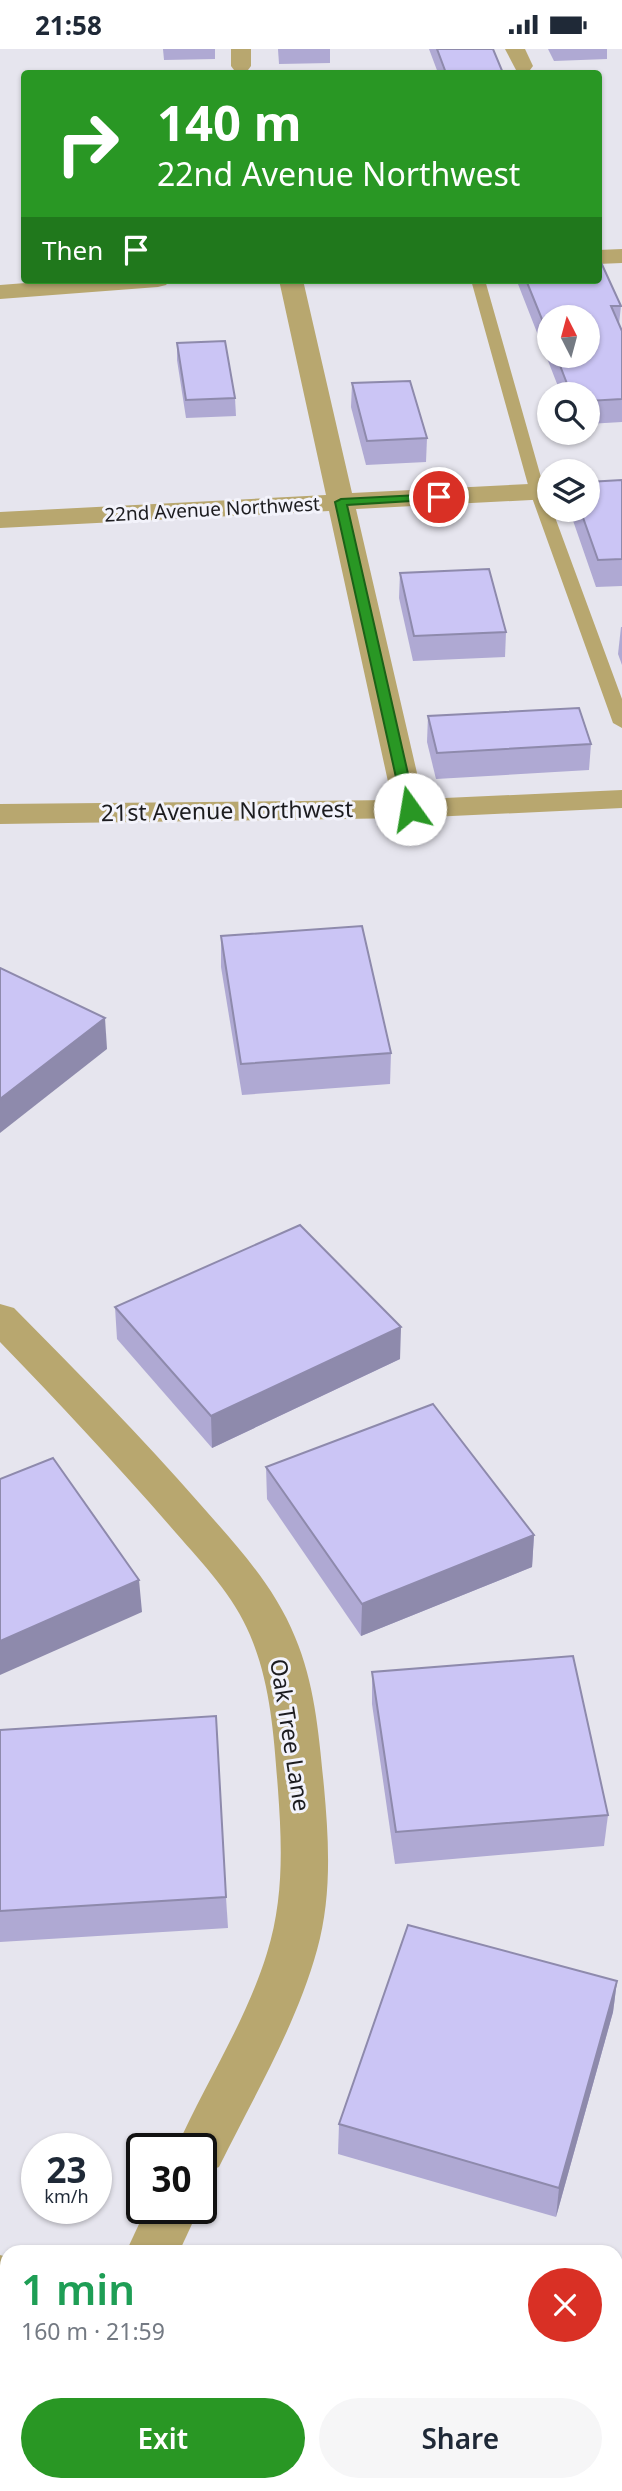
<!DOCTYPE html>
<meta charset="utf-8">
<style>
body{margin:0;font-family:"Noto Sans",sans-serif;background:#f6f6f7;color:#1f2937;height:100vh;display:flex;flex-direction:column;font-size:26px;white-space:nowrap}
*{box-sizing:border-box;margin:0}
p{font-size:23px;color:#747a83}
.icon{flex:none;width:38px;height:38px;fill:none;stroke:currentColor;stroke-width:2;stroke-linecap:round;stroke-linejoin:round}
.map{position:relative;flex:1;overflow:hidden}
.sheet{position:absolute;left:0px;top:2196px;width:623px;height:247px;display:flex;flex-direction:column;background:#fff;border-radius:21px 21px 0 0;box-shadow:0 2px 5px #0004}
.sheet>*{flex:none}
.banner{position:absolute;left:21px;top:21px;width:581px;height:214px;border-radius:7px;box-shadow:0 2px 5px #0004;background:#299724;color:#fff;overflow:hidden}
.needle{width:46px;rotate:354deg}
.controls{position:absolute;left:537px;top:256px;display:grid;gap:14px}
.controls a{display:grid;place-items:center;width:63px;height:63px;border-radius:50%;background:#fff;box-shadow:0 2px 5px #0004;font-size:35px}
.speed{position:absolute;left:21px;top:2084px;display:flex;gap:14px;font-size:35px;font-weight:700;text-align:center}
.speed>*{display:grid;place-content:center;width:91px;height:91px;border-radius:50%;background:#fff;box-shadow:0 2px 5px #0004;line-height:1}
.speed small{font-size:18px;font-weight:400}
.speed .limit{border:4px solid #111;border-radius:10px;background:#fff;color:#111}
.pin{position:absolute;display:grid;place-items:center;width:60px;height:60px;color:#fff;margin:-30px;border:4px solid #fff;border-radius:50%;box-shadow:0 2px 7px #0007}
.me{position:absolute;width:77px;margin:-38px;rotate:347deg;stroke-linejoin:round;filter:drop-shadow(0 0 5px #0008)}
.turn{display:flex;align-items:center;gap:24px;height:147px;padding:0 21px;font-size:32px}
.turn .icon{width:91px;height:91px;stroke-width:2.5}
.turn b{display:block;font-size:49px;line-height:60px}
.then{display:flex;align-items:center;height:66px;padding:0 21px;background:#0003;gap:14px;font-size:26px}
.round{display:grid;place-items:center;flex:none;width:74px;height:74px;border-radius:37px;background:#f6f6f7}
.summary{display:flex;align-items:center;justify-content:space-between;height:119px;padding:0 21px}
h1{font-size:42px;font-weight:600;line-height:52px;color:#1e9e55}
.primary-button{display:flex;gap:14px;margin-top:auto;padding:14px 21px}
.primary-button a{flex:1;height:80px;border-radius:42px;background:#299724;color:#fff;font-size:28px;font-weight:600;line-height:80px;text-align:center}
.primary-button a+a{background:#f6f6f7;color:#1f2937}
.status{display:flex;justify-content:space-between;align-items:center;height:49px;padding:0 35px;background:#fff;direction:ltr}
.status svg{height:19px;fill:currentColor}
.map>svg:first-child{display:block}
</style>
<div class="status"><b>21:58</b><svg viewBox="0 0 49 12"><path d="M0 12V9h3v3zM5 12V6h3v6zM10 12V3h3v9zM15 12V0h3v12zM26 1h20v11H26zM47 4h2v5h-2z"/></svg></div>
<div class="map">
<svg width="622" height="2442" viewBox="0 0 622 2442">
<rect width="100%" height="100%" fill="#e6e5ee"/>
<g fill="none" stroke-linecap="round" stroke-linejoin="round">
<path fill="#b8a76f" fill-rule="evenodd" d="M 471,231 L 485,231 L 550,460 L 552,460 L 622,650 L 622,679 L 613,674 L 530,443 Z"/>
<g fill="#b8a76f" fill-rule="evenodd">
<path d="M 231,0 L 251,0 L 251,17 L 248,21 L 234,21 L 231,17 Z"/>
<path d="M 505,0 L 525,0 L 533,17 L 530,21 L 516,21 Z"/>
<path d="M 622,200 L 622,214 L 598,215 L 598,201 Z"/>
<path d="M 64,231 L 170,231 L 166,236 L 158,238 L 0,250 L 0,236 Z"/>
<path d="M 279,231 L 303,231 L 352,444 L 550,434 L 550,450 L 356,460 L 423,750 L 622,741 L 622,759 L 410,769 L 0,775 L 0,755 L 392,751 L 329,462 L 0,479 L 0,463 L 326,446 Z"/>
<path d="M 0,1255 L 14,1259 C 77,1323 141,1387 200,1455 C 236,1496 274,1536 295,1588 C 315,1635 319,1687 324,1738 C 329,1793 332,1847 317,1901 C 296,1977 254,2047 219,2118 L 201,2125 L 201,2100 L 176,2100 C 205,2034 246,1973 267,1904 C 284,1850 282,1796 278,1741 C 274,1689 271,1635 250,1586 C 234,1547 203,1515 176,1484 C 119,1418 60,1355 0,1293 Z"/>
<path d="M 146,2160 L 199,2160 L 179,2203 L 126,2203 Z"/>
<path d="M 0,2206 L 7,2208 L 7,2258 L 0,2256 Z"/>
<path d="M 37,2436 L 93,2436 L 91,2442 L 35,2442 Z"/>
</g>
</g>
<g fill="#afa9d3" fill-rule="evenodd">
<path d="M 163,0 L 215,0 L 215,10 L 164,11 Z"/>
<path d="M 278,0 L 330,0 L 330,14 L 279,15 Z"/>
<path d="M 429,0 L 493,0 L 503,24 L 438,24 Z"/>
<path d="M 548,0 L 607,0 L 607,10 L 554,12 Z"/>
<path d="M 518,231 L 598,231 L 621,257 L 619,275 L 622,282 L 622,373 L 588,375 L 588,345 L 561,345 L 518,235 ZM 550,268 L 588,306 L 550,306 Z"/>
<path d="M 177,294 L 235,349 L 236,367 L 186,369 L 177,311 Z"/>
<path d="M 352,334 L 427,389 L 426,413 L 366,416 L 351,358 Z"/>
<path d="M 622,431 L 622,537 L 596,538 L 569,460 L 588,460 Z"/>
<path d="M 400,524 L 506,583 L 505,608 L 413,612 L 399,549 Z"/>
<path d="M 621,578 L 622,578 L 622,616 L 618,605 Z"/>
<path d="M 428,667 L 591,695 L 589,721 L 436,730 L 427,693 Z"/>
<path d="M 221,887 L 391,1004 L 390,1035 L 242,1046 L 221,918 Z"/>
<path d="M 115,1258 L 400,1310 L 212,1399 L 117,1290 Z"/>
<path d="M 266,1418 L 534,1486 L 532,1518 L 361,1587 L 267,1450 Z"/>
<path d="M 372,1623 L 608,1766 L 604,1797 L 395,1815 L 372,1655 Z"/>
<path d="M 0,1681 L 226,1848 L 228,1879 L 0,1893 Z"/>
<path d="M 617,1932 L 613,1963 L 556,2168 L 338,2105 L 339,2075 Z"/>
</g>
<g fill="#8e8aac">
<path d="M 105,969 L 107,1000 L 0,1084 L 0,1050 Z"/>
<path d="M 401,1278 L 400,1310 L 212,1399 L 211,1367 Z"/>
<path d="M 534,1486 L 532,1518 L 361,1587 L 362,1555 Z"/>
<path d="M 139,1531 L 142,1563 L 0,1626 L 0,1592 Z"/>
<path d="M 617,1932 L 613,1963 L 556,2168 L 559,2139 Z"/>
</g>
<g fill="#cbc5f5" stroke="#8e8aac" stroke-width="2">
<path d="M 437,0 L 493,0 L 503,24 L 446,24 Z"/>
<path d="M 599,209 L 621,257 L 611,257 L 622,282 L 622,350 L 588,352 L 588,345 L 571,345 L 556,306 L 588,306 L 588,268 L 550,268 L 550,290 L 526,231 L 598,231 Z"/>
<path d="M 225,292 L 235,349 L 186,351 L 177,294 Z"/>
<path d="M 410,332 L 427,389 L 367,392 L 352,334 Z"/>
<path d="M 622,431 L 622,510 L 598,511 L 580,460 L 588,460 L 588,433 Z"/>
<path d="M 489,520 L 506,583 L 414,587 L 400,524 Z"/>
<path d="M 579,659 L 591,695 L 437,704 L 428,667 Z"/>
<path d="M 362,877 L 391,1004 L 241,1015 L 221,887 Z"/>
<path d="M 0,919 L 105,969 L 0,1050 Z"/>
<path d="M 300,1176 L 401,1278 L 211,1367 L 115,1258 Z"/>
<path d="M 433,1355 L 534,1486 L 362,1555 L 266,1418 Z"/>
<path d="M 53,1409 L 139,1531 L 0,1592 L 0,1430 Z"/>
<path d="M 573,1607 L 608,1766 L 396,1783 L 372,1623 Z"/>
<path d="M 216,1667 L 226,1848 L 0,1862 L 0,1681 Z"/>
<path d="M 408,1876 L 617,1932 L 559,2139 L 339,2075 Z"/>
<path d="M 210,2436 L 478,2436 L 479,2442 L 210,2442 Z"/>
</g>
<path fill="#299724" stroke="#1b6217" stroke-width="2" d="M 439,445 L 443,446 L 443,450 L 347,456 L 416,760 L 410,764 L 403,760 L 335,453 L 341,450 Z"/>
<g text-anchor="middle" stroke-width="6" stroke-linejoin="round" paint-order="stroke">
<g font-size="19" fill="#1c1c1f" stroke="#f3f3fb">
<text transform="translate(212 460) rotate(-3)" y="7">22nd Avenue Northwest</text>
</g>
<g font-size="23" fill="#1c1c1f" stroke="#f3f3fb">
<text transform="translate(227 762) rotate(-1)" y="8">21st Avenue Northwest</text>
<text transform="translate(290 1686) rotate(81)" y="8">Oak Tree Lane</text>
</g>
</g>
</svg>
<div class="controls">
<a><svg class="needle" viewBox="-14 -14 28 28"><path d="M0-13l5 13h-10z" fill="#e53935"/><path d="M0 13l5-13h-10z" fill="#747a83"/></svg></a>
<a><svg class="icon" aria-label="search" viewBox="0 0 24 24"><circle cx="10" cy="10" r="6"/><path d="M15 15l6 6"/></svg></a>
<a><svg class="icon" aria-label="layers" viewBox="0 0 24 24"><path d="M12 4l9 5-9 5-9-5zM3 14l9 5 9-5"/></svg></a>
</div>
<div class="speed"><div>23<small>km/h</small></div><div class="limit">30</div></div>
<div class="pin" style="left:439px;top:448px;background:#d93025"><svg class="icon" aria-label="arrive" viewBox="0 0 24 24"><path d="M6 21V4h12l-3 4 3 4H6"/></svg></div>
<svg class="me" style="left:410px;top:760px" viewBox="-20 -20 40 40"><circle r="19" fill="#fff"/><path d="M0-13L10 11 0 6-10 11z" fill="#299724"/></svg>
<div class="banner">
<div class="turn"><svg class="icon" aria-label="right" viewBox="0 0 24 24"><path d="M7 20v-9h11M14 6l5 5-5 5"/></svg><div><b>140 m</b>22nd Avenue Northwest</div></div>
<div class="then">Then<svg class="icon" aria-label="arrive" viewBox="0 0 24 24"><path d="M6 21V4h12l-3 4 3 4H6"/></svg></div>
</div>
<section class="sheet">
<div class="summary"><div><h1>1 min</h1><p>160 m · 21:59</p></div><a class="round" style="background:#d93025;color:#fff"><svg class="icon" aria-label="close" viewBox="0 0 24 24"><path d="M6 6l12 12M18 6L6 18"/></svg></a></div>
<div class="primary-button"><a>Exit</a><a>Share</a></div>
</section>
</div>
